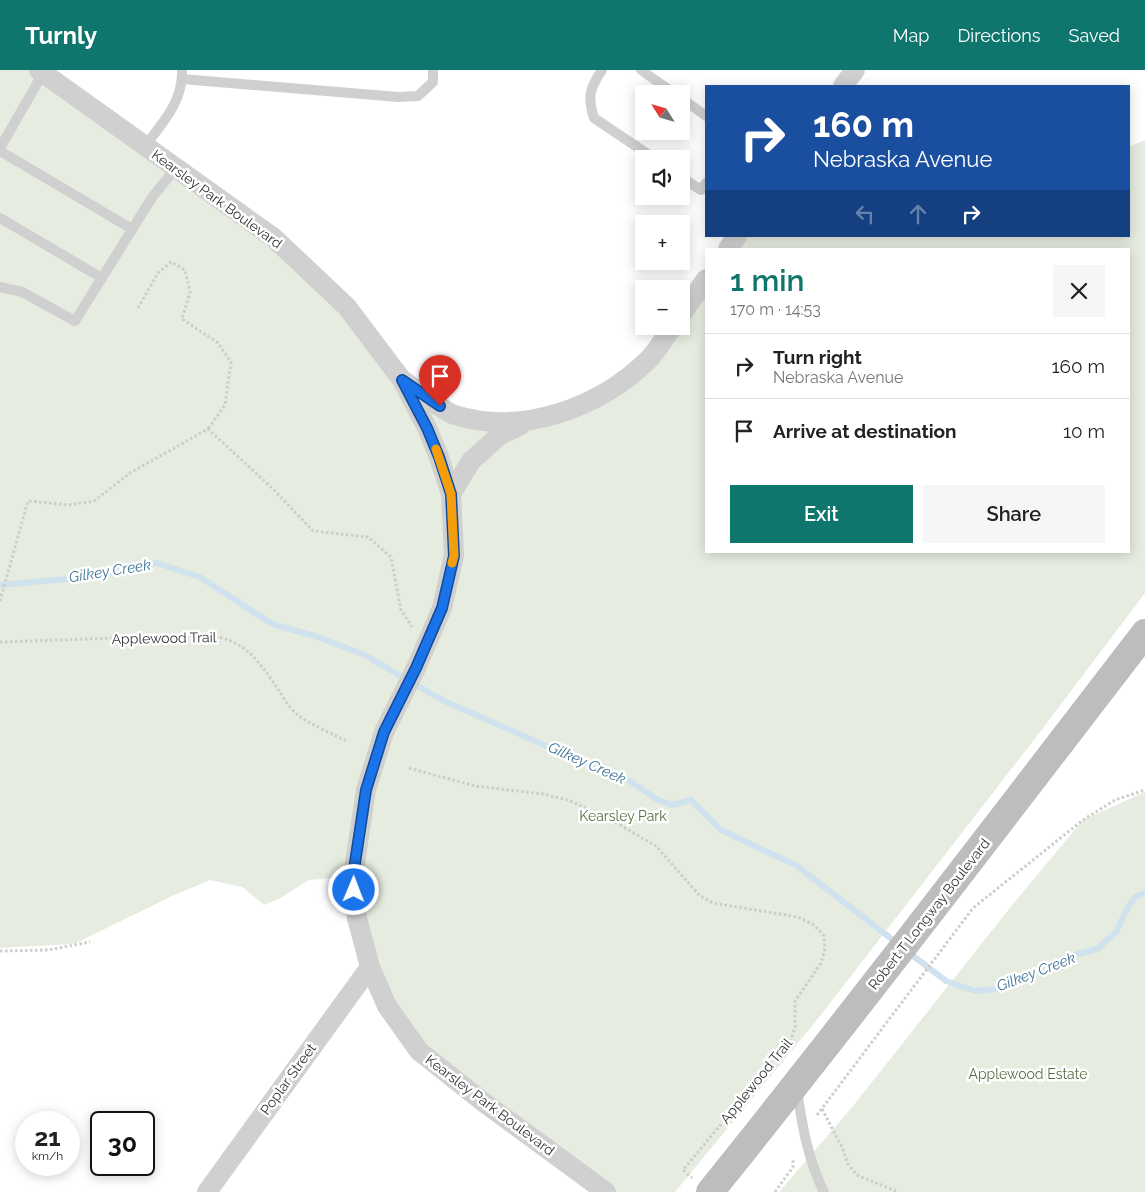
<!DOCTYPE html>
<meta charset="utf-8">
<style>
body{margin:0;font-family:Raleway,sans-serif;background:#f6f6f6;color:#222;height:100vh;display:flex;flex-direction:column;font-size:19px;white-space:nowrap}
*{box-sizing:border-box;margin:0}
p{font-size:16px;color:#767676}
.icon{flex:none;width:28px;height:28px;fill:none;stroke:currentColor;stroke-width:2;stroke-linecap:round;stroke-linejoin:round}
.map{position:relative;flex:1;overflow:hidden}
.details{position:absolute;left:705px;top:178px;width:425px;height:305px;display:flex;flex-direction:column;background:#fff;border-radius:0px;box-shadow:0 2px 12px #0003}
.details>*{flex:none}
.guide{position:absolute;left:705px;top:15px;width:425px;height:152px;border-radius:0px;box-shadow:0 2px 12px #0003;background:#1a4fa0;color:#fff;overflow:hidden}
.needle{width:32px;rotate:307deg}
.buttons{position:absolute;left:635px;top:15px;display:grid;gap:10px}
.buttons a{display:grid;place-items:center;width:55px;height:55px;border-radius:0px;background:#fff;box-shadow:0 2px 12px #0003;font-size:25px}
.speed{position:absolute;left:15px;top:1041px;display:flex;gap:10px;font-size:25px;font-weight:700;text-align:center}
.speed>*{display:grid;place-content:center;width:65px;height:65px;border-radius:50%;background:#fff;box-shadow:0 2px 12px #0003;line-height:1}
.speed small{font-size:12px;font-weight:400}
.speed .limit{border:2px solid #111;border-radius:8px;background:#fff;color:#111}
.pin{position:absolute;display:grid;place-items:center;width:42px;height:42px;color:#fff;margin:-51px -21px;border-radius:50% 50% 50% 0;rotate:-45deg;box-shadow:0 0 5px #0007}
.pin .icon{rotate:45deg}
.me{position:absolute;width:55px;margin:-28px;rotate:1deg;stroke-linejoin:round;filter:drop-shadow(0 0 4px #0008)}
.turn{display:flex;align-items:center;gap:18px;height:105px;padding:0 25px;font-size:22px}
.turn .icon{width:65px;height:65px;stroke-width:2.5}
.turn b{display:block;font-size:35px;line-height:42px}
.lanes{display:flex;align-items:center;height:48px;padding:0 25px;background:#0003;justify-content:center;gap:25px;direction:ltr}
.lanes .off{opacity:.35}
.round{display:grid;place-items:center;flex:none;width:52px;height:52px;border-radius:0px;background:#f6f6f6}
.head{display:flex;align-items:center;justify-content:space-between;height:85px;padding:0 25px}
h1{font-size:30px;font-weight:600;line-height:38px;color:#0f766e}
.cta{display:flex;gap:10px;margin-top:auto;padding:10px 25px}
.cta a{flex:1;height:58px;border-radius:0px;background:#0f766e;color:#fff;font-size:20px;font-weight:600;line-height:58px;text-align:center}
.cta a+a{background:#f6f6f6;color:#222}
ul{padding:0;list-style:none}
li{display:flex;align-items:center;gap:15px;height:65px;padding:0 25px;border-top:1px solid #e0e0e0}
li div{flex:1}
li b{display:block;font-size:19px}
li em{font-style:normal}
header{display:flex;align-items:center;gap:30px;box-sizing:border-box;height:70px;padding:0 25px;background:#0f766e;color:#fff}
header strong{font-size:24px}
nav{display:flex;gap:28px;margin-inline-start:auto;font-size:18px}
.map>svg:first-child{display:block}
</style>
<header>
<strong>Turnly</strong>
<nav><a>Map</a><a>Directions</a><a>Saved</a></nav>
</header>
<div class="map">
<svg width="1145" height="1122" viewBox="0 0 1145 1122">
<rect width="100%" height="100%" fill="#fff"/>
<g fill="#e6ecdf">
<path d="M 0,0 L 39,0 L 274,168 L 402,310 L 490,353 L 610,321 L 706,209 L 706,481 L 1129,481 L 1129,179 L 728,179 L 737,166 L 1129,166 L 1129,77 L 1145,70 L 1145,523 L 1040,662 L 820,946 L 675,1122 L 605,1122 L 419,981 L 370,897 L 353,806 L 309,810 L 279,829 L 264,835 L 242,817 L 210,810 L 172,826 L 74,874 L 0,878 Z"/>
<path d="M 1145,722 L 1145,1122 L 779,1122 L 853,1036 L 1009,839 L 1083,750 Z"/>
</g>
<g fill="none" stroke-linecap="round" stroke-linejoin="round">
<g stroke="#cfe2ee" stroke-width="6">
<path d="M 0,515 L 99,506 L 125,497 L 157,493 L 200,507 L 272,554 L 315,566 L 363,584 L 442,630 L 594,697 L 624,707 L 658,730 L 672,735 L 691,730 L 721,760 L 797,796 L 897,873"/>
<path d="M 907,881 L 946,911 L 975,921 L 997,919 L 1075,885 L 1097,879 L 1116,862 L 1128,837 L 1136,826 L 1145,823"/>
</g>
<g stroke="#cdcdcd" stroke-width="3" stroke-dasharray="2.5 2.5" stroke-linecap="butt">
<path d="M 138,238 L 158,203 L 171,192 L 185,200 L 190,222 L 182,249 L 218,273 L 231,292 L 225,335 L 208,359"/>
<path d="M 0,531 L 28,431 L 68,435 L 94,431 L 130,403 L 208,359 L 272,418 L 313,461 L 368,467 L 391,487 L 401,540 L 412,557"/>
<path d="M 0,572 L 202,565 C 243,567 258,589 279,621 C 284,629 291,640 298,645 C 309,654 333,664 346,671"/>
<path d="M 409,698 L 475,716 L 543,724 L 568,730 L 608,748 L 656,776 L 700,826 L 713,833 L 798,847 L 814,855 L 824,866 L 825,879 L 821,893 L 795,931 L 795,957 L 791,970 L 683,1100 L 692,1108"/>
<path d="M 0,881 L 48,880 L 90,872"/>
<path d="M 822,1039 L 842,1077 L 848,1094 L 857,1105 L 898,1122"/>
<path d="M 817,1045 L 973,838 L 1083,750 L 1115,730 L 1145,720"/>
<path d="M 775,1122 L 793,1097 L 793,1088"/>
</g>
<g stroke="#d0d0d0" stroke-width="10">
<path d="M 602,0 C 590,18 587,26 594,48 L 655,89"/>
<path d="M 641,0 L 675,24"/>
<path d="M 182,9 L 398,27 L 418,26 L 433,12 L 433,0"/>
<path d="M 681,28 L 706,46"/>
<path d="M 145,76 C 163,52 183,32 182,0"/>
<path d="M 0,78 L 43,3"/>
<path d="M 0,81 L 132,159"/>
<path d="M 681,107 L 701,120 L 706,113"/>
<path d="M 0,148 L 102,208"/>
<path d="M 0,217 L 22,222 L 75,251 L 153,126 L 176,98"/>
<path d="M 797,1020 C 802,1055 808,1090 824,1122"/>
</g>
<g stroke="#d0d0d0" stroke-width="20">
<path d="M 39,0 L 274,168 L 347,237 L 402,310 L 427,358 L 439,387 L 451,424 L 454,485 L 442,538 L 416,598 L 384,662 L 366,720 L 353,806 L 357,848 L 370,897 L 387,936 L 419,981 L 482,1031 L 606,1122"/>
<path d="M 843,16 L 855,0"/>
<path d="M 728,179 L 737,166"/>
<path d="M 681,245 L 706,209"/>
<path d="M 404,311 C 416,319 442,341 455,345 C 522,366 599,338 648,290 C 657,281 665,267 673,256"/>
<path d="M 451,424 L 471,391 L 500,365 L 521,355"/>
<path d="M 207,1122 L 370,897"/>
</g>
<path stroke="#bdbdbd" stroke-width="28" d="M 710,1122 C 858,938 1001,750 1145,563"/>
</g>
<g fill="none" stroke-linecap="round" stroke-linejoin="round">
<g stroke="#114b97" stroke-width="12">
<path id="route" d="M 354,820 L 353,806 L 366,720 L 384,662 L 416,598 L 442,538 L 454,486 L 451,424 L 439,387 L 427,358 L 402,310 L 440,336"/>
</g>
<use href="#route" stroke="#1a73e8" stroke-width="9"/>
<path stroke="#f59e0b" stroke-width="9" d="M 436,379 L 451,424 L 454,486 L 452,493"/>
</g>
<g text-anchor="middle" stroke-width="5" stroke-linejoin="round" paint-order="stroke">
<g font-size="14" fill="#333" stroke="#fff">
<text transform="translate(217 129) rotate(36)" y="5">Kearsley Park Boulevard</text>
<text transform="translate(164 568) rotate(-1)" y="5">Applewood Trail</text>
<text transform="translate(929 844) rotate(-52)" y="5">Robert T Longway Boulevard</text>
<text transform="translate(288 1009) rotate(-54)" y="5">Poplar Street</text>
<text transform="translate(756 1011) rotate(-51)" y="5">Applewood Trail</text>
<text transform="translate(490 1035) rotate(37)" y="5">Kearsley Park Boulevard</text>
</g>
<g font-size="14" fill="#56703f" stroke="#fff">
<text x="623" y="751">Kearsley Park</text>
<text x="1028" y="1009">Applewood Estate</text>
</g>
<g font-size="15" font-style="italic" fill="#3f7597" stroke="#fff">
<text transform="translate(110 501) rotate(-9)" y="5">Gilkey Creek</text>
<text transform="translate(587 693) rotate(24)" y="5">Gilkey Creek</text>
<text transform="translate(1036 902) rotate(-21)" y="5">Gilkey Creek</text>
</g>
</g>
</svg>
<div class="buttons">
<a><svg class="needle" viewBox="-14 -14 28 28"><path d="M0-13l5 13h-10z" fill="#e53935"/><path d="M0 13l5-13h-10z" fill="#767676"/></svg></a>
<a><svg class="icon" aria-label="sound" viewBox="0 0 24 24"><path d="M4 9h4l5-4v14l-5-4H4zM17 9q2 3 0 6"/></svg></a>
<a>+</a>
<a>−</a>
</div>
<div class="speed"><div>21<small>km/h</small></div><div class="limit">30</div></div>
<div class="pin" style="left:440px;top:336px;background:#d93025"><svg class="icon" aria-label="arrive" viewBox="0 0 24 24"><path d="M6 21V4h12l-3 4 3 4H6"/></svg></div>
<svg class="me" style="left:354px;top:820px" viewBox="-20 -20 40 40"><circle r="17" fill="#1a73e8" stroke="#fff" stroke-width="3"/><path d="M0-11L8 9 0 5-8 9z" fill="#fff"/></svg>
<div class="guide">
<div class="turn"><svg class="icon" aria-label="right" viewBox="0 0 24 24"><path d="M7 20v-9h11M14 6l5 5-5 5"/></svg><div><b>160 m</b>Nebraska Avenue</div></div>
<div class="lanes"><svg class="icon off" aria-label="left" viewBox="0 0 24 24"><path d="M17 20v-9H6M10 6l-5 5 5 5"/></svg><svg class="icon off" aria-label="ahead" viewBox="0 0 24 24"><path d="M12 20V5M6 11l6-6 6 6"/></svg><svg class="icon" aria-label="right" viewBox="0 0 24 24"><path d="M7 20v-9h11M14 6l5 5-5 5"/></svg></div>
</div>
<section class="details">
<div class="head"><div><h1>1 min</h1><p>170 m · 14:53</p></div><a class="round"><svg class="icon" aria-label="close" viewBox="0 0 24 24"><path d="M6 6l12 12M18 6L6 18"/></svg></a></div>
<ul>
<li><svg class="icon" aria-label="right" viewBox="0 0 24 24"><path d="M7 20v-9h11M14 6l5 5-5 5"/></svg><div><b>Turn right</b><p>Nebraska Avenue</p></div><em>160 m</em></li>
<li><svg class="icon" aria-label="arrive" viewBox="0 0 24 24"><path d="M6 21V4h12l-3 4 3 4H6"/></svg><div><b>Arrive at destination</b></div><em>10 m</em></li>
</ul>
<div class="cta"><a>Exit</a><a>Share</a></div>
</section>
</div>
